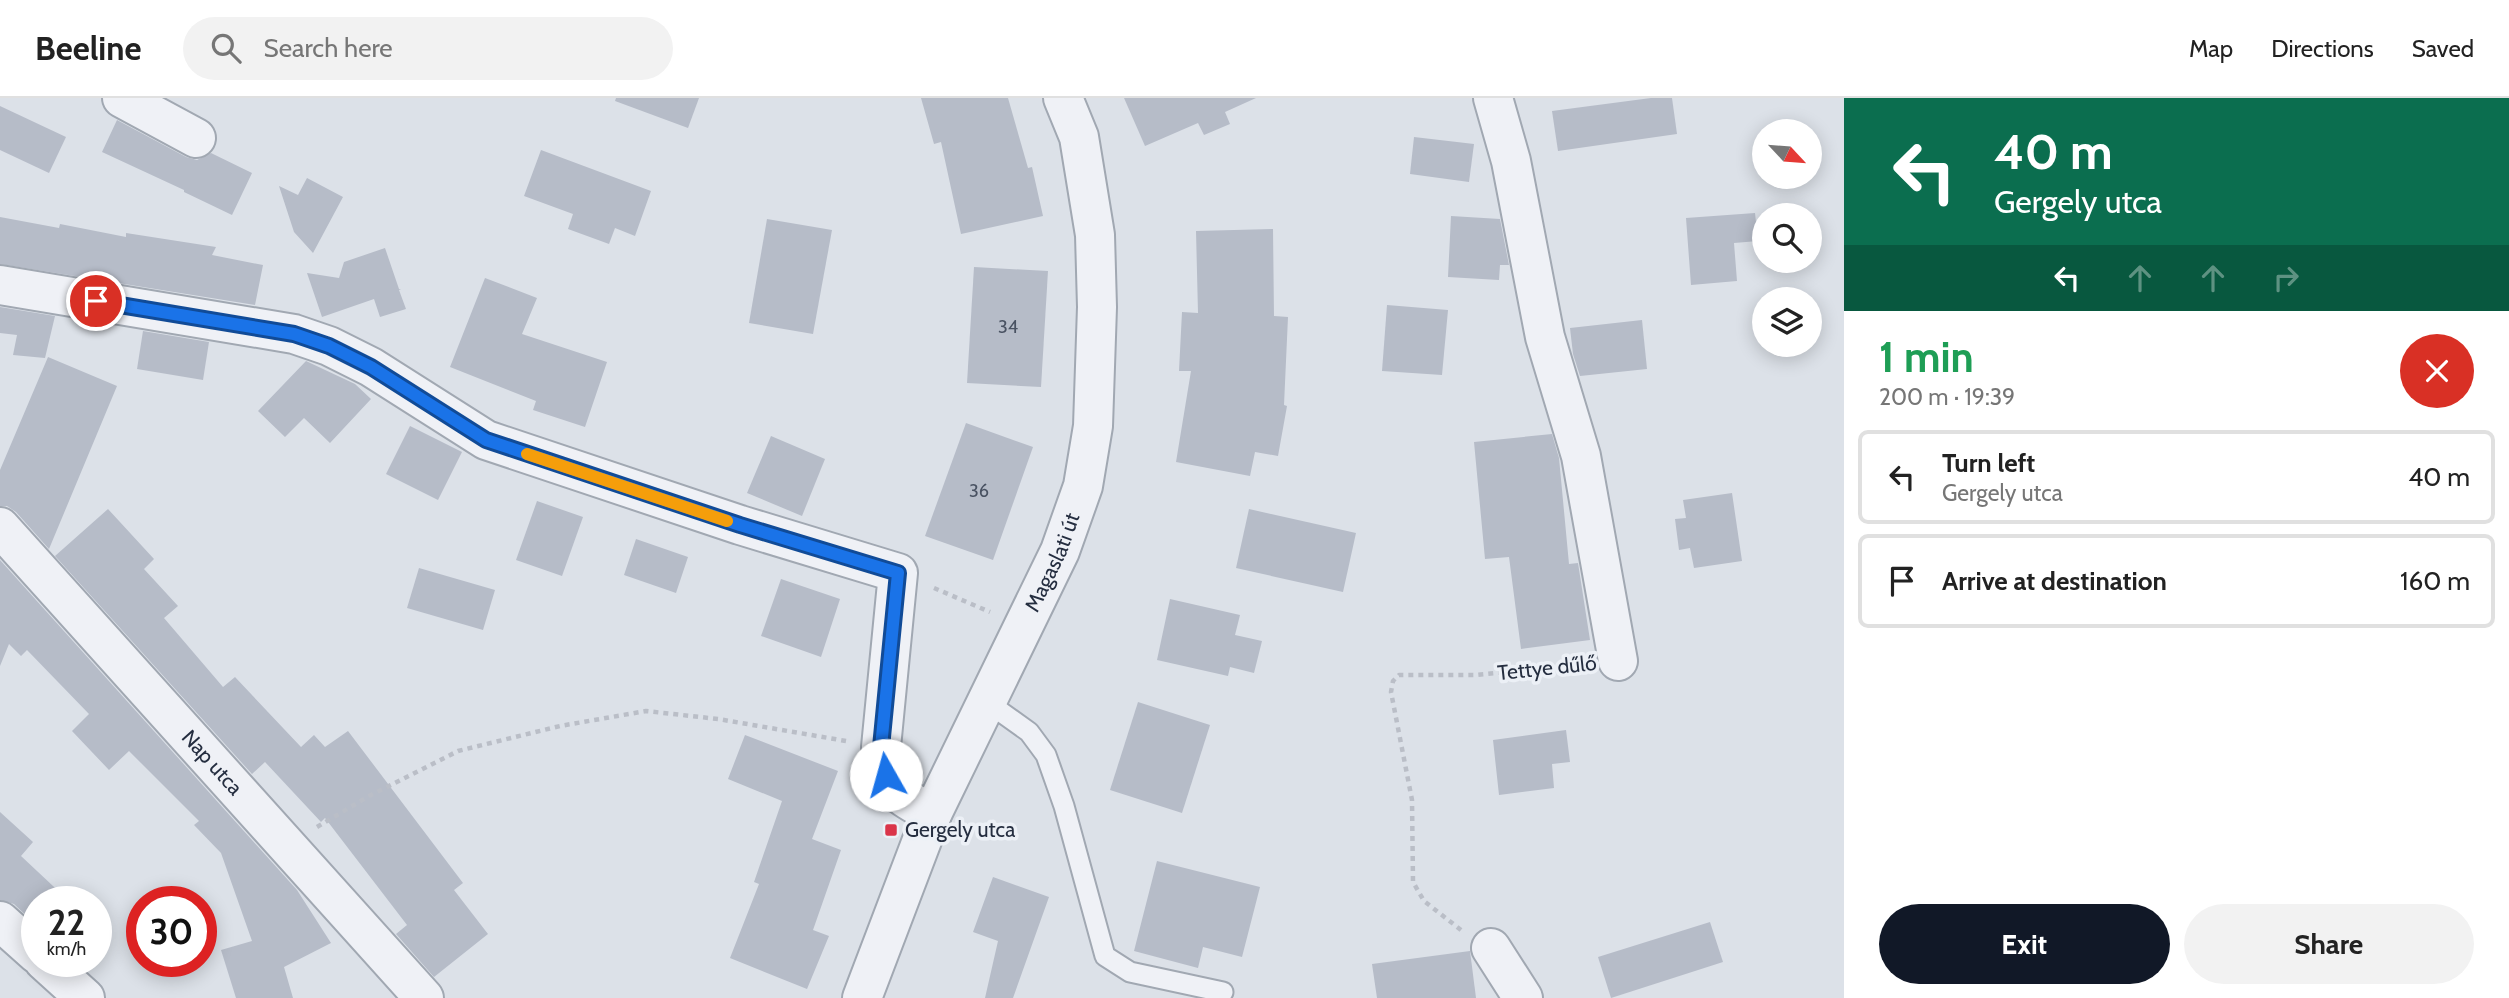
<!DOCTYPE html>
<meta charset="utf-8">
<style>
body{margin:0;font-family:Cabin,sans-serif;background:#f2f2f2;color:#222;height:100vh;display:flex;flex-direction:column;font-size:26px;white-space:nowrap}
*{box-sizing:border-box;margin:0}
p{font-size:23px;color:#767676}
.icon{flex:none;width:38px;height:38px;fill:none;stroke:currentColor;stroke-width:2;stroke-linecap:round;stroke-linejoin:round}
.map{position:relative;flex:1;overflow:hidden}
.side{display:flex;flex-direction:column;background:#fff;width:665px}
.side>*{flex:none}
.hud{background:#0b6e4f;color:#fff;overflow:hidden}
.needle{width:46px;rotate:116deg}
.controls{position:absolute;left:1752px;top:21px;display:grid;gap:14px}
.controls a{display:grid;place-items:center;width:70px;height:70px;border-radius:50%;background:#fff;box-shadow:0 4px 18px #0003;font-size:35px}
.speed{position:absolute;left:21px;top:788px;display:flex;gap:14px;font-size:35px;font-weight:700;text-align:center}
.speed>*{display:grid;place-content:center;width:91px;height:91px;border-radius:50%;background:#fff;box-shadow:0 4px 18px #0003;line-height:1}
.speed small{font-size:18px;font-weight:400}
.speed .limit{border:10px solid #d22;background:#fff;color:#111}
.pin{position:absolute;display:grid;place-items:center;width:60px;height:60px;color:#fff;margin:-30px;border:4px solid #fff;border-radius:50%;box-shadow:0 2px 7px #0007}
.me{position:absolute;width:77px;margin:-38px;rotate:353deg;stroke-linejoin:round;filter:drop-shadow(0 0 5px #0008)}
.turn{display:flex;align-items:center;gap:24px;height:147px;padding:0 35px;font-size:32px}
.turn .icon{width:91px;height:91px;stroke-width:2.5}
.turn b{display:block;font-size:49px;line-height:60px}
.lanes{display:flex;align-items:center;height:66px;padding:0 35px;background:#0003;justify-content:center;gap:35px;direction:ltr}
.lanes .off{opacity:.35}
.round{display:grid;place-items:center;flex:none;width:74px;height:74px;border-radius:37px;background:#f2f2f2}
.head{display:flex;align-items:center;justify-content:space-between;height:119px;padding:0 35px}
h1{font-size:42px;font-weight:700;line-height:52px;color:#1e9e55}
.primary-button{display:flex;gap:14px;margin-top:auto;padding:14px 35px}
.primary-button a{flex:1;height:80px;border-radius:42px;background:#111827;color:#fff;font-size:28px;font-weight:700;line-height:80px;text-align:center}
.primary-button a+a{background:#f2f2f2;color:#222}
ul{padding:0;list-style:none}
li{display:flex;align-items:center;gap:21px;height:94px;margin:0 14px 10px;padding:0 21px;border:4px solid #e0e0e0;border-radius:10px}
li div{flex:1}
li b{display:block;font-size:26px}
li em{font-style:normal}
header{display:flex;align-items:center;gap:42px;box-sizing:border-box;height:98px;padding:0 35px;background:#fff;border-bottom:2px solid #e0e0e0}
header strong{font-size:33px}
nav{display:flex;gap:38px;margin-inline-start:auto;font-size:24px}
.search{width:490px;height:63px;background:#f2f2f2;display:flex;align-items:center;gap:18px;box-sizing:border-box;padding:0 24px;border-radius:38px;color:#767676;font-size:26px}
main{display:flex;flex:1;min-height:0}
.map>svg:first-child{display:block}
</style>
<header>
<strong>Beeline</strong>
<div class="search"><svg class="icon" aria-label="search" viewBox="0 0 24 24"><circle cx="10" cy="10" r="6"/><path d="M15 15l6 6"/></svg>Search here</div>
<nav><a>Map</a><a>Directions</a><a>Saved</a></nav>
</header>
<main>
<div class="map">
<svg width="1844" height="900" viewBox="0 0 1844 900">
<rect width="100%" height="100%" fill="#dce1e8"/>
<g fill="#b6bcc8">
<path d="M 616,0 L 699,0 L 688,30 L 615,3 Z"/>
<path d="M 921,0 L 1008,0 L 1028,70 L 1032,69 L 1043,118 L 961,136 L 941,44 L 934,46 Z"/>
<path d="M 1124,0 L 1256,0 L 1225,14 L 1230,26 L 1204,37 L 1198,25 L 1145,48 Z"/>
<path d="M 1651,0 L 1672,0 L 1677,36 L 1558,53 L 1552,13 Z"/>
<path d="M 0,8 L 66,39 L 49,75 L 0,52 Z"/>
<path d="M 117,22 L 186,59 L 197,62 L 211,55 L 252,75 L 232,117 L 184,94 L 184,92 L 102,54 Z"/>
<path d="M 1414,39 L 1474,46 L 1469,84 L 1410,76 Z"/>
<path d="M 541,52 L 651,93 L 635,138 L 615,130 L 609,146 L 568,131 L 573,116 L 524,98 Z"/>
<path d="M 307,80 L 343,99 L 313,155 L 294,134 L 279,88 L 298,97 Z"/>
<path d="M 1755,115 L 1758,143 L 1734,145 L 1737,183 L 1691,187 L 1686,120 Z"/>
<path d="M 1451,118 L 1500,121 L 1509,167 L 1500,167 L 1499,182 L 1448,179 Z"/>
<path d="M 0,119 L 59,130 L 60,126 L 126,139 L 126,135 L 216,149 L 212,157 L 263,167 L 255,207 L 0,166 Z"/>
<path d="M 767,121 L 832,132 L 813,236 L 749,225 Z"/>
<path d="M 1273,131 L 1274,218 L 1288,219 L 1284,307 L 1287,308 L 1278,358 L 1255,354 L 1250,378 L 1176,364 L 1191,273 L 1179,273 L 1182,214 L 1198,215 L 1196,133 Z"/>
<path d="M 385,150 L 399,191 L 401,192 L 399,192 L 406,211 L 380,219 L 374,201 L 322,219 L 307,175 L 339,180 L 344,164 Z"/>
<path d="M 974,169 L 1048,173 L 1041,289 L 967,285 Z"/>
<path d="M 485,180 L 537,200 L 522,236 L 607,264 L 585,329 L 533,312 L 536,303 L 450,269 Z"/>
<path d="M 1387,207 L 1448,212 L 1442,277 L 1382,273 Z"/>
<path d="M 0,209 L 55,218 L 45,260 L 13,257 L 17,237 L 0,235 Z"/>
<path d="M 1642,222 L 1647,271 L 1580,278 L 1573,256 L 1570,230 Z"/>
<path d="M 143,233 L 209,244 L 203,282 L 137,271 Z"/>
<path d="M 48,259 L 117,288 L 49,451 L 16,414 L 7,408 L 0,408 L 0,372 Z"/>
<path d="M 306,263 L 355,286 L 371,301 L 330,345 L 304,320 L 285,339 L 258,313 Z"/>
<path d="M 966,325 L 1033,349 L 993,462 L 925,438 Z"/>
<path d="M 410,328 L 462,354 L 438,402 L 386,376 Z"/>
<path d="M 1552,336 L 1559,360 L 1569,466 L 1578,465 L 1590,542 L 1521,551 L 1509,459 L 1485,461 L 1474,344 Z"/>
<path d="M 771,338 L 825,361 L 802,418 L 747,395 Z"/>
<path d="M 1732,395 L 1742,463 L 1694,470 L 1690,450 L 1679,452 L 1675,421 L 1686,420 L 1683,402 Z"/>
<path d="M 537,403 L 583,419 L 562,478 L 516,462 Z"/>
<path d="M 108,411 L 154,461 L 144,471 L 178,508 L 164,520 L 223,589 L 235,579 L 301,649 L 314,637 L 325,649 L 348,633 L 463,785 L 454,792 L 488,836 L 434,879 L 396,836 L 407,827 L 325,720 L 321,724 L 265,664 L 252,676 L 55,458 Z"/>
<path d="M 1249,411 L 1356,435 L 1343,494 L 1236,470 Z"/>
<path d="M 636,441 L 688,459 L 676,495 L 624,477 Z"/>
<path d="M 0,462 L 297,792 L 331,845 L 284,869 L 293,900 L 236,900 L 221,852 L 252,843 L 221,755 L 194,727 L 199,723 L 129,653 L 109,672 L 72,633 L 89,616 L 27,552 L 21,558 L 9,546 L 0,568 Z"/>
<path d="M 419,470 L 495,492 L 483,532 L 407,510 Z"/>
<path d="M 781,481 L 840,501 L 821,559 L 761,538 Z"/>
<path d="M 1170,501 L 1240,517 L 1235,537 L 1262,543 L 1254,575 L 1230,569 L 1228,578 L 1157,562 Z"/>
<path d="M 1138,604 L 1210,627 L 1182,715 L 1110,692 Z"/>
<path d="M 1566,632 L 1570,664 L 1552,666 L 1554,690 L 1499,697 L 1493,642 Z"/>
<path d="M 745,637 L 838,673 L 812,741 L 841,752 L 813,832 L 829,838 L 807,891 L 730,860 L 759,786 L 754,784 L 782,703 L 728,681 Z"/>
<path d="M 0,714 L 33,744 L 21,758 L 69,803 L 37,803 L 37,811 L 29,820 L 14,806 L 0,802 Z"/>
<path d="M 1157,763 L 1260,789 L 1242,859 L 1203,849 L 1198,870 L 1134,853 Z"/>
<path d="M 993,779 L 1049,799 L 1013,900 L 985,900 L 998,843 L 973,834 Z"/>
<path d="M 1710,824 L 1723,864 L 1611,900 L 1598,859 Z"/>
<path d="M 1470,853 L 1476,900 L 1377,900 L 1372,866 Z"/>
</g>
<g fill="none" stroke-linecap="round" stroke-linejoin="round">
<g stroke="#a1a8b2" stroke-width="23">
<path id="service" d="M 987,604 L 1029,634 L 1046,657 L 1064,708 L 1105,858 L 1130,874 L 1223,894"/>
</g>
<g stroke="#a1a8b2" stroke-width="42">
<g id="minor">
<path d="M 122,0 L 196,40"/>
<path d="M 1493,0 L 1511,63 L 1545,239 L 1581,358 L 1618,563"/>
<path d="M 0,187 L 294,236 L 329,248 L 371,269 L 486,342 L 740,427 L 898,475 L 881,649 C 889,694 894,694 932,716"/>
<path id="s1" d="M 0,429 L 424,900"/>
<path d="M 0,823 L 37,856"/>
<path d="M 1491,850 L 1523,900"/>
<path d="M 44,863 L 85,900"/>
</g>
</g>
<g stroke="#a1a8b2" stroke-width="42">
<g id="tertiary">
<path id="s2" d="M 862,900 L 932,716 L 1060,453 L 1083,388 L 1093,328 L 1097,209 L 1095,137 L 1079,39 L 1063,0"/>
</g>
</g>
<g stroke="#babec7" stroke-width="4.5" stroke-dasharray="5 5" stroke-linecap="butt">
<path d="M 934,490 L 990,514"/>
<path d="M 317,729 L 369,698 L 458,653 L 560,628 L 646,613 L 718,621 L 846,643"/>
<path d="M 1461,832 L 1424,803 L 1413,784 L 1412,702 L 1391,594 L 1393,583 L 1399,577 L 1475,577 L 1582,567"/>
</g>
<use href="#service" stroke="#eff1f6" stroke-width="19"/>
<use href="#minor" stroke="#eff1f6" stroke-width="38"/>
<use href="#tertiary" stroke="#eff1f6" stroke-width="38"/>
</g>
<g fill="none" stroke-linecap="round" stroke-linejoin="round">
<g stroke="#114b97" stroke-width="18">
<path id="route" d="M 96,203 L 294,236 L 329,248 L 371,269 L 486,342 L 740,427 L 898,475 L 881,649 L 886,677"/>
</g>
<use href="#route" stroke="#1a73e8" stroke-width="12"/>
<path stroke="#f59e0b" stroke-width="12" d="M 527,356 L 727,423"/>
</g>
<rect fill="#da3449" stroke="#ecf0f6" stroke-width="2.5" x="884" y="725" width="14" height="14" rx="3.5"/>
<g text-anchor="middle" stroke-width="7" stroke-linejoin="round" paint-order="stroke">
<g font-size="18" fill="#495262">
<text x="1008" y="235">34</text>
<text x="979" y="399">36</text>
</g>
<g font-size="21" fill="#252e40" stroke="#ecf0f6">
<text dy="7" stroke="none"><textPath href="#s2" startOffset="476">Magaslati út</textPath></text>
<text transform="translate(1547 570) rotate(-6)" y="7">Tettye dűlő</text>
<text dy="7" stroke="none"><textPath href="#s1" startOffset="317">Nap utca</textPath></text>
</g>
<g font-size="21" fill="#252e40" stroke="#ecf0f6" text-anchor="start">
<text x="905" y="739">Gergely utca</text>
</g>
</g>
</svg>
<div class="controls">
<a><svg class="needle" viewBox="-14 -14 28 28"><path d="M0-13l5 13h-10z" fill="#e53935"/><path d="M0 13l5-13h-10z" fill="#767676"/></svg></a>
<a><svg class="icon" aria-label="search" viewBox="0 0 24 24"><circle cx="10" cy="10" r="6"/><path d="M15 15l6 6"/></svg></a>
<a><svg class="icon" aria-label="layers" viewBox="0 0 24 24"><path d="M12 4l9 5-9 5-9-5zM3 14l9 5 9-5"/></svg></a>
</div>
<div class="speed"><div>22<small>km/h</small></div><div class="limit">30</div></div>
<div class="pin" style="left:96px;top:203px;background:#d93025"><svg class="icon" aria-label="arrive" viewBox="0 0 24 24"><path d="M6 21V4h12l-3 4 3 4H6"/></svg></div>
<svg class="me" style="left:886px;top:677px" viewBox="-20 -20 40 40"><circle r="19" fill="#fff"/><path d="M0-13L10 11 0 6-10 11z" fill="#1a73e8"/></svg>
</div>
<section class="side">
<div class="hud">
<div class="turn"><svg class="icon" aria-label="left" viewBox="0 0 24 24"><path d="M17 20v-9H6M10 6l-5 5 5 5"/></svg><div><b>40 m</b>Gergely utca</div></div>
<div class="lanes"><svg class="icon" aria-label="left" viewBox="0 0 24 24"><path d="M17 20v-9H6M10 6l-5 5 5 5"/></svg><svg class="icon off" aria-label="ahead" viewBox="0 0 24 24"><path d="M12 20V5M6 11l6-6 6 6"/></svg><svg class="icon off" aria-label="ahead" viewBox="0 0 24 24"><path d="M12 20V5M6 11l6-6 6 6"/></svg><svg class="icon off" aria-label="right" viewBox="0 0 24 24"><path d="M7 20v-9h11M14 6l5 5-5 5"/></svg></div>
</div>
<div class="head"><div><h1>1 min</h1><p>200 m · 19:39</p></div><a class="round" style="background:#d93025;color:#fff"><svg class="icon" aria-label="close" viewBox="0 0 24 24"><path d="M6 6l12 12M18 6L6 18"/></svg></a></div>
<ul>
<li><svg class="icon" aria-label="left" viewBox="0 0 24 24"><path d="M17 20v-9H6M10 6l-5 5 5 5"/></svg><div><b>Turn left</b><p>Gergely utca</p></div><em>40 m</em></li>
<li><svg class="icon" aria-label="arrive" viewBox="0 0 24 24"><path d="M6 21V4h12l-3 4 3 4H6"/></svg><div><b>Arrive at destination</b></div><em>160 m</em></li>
</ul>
<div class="primary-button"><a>Exit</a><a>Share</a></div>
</section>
</main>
